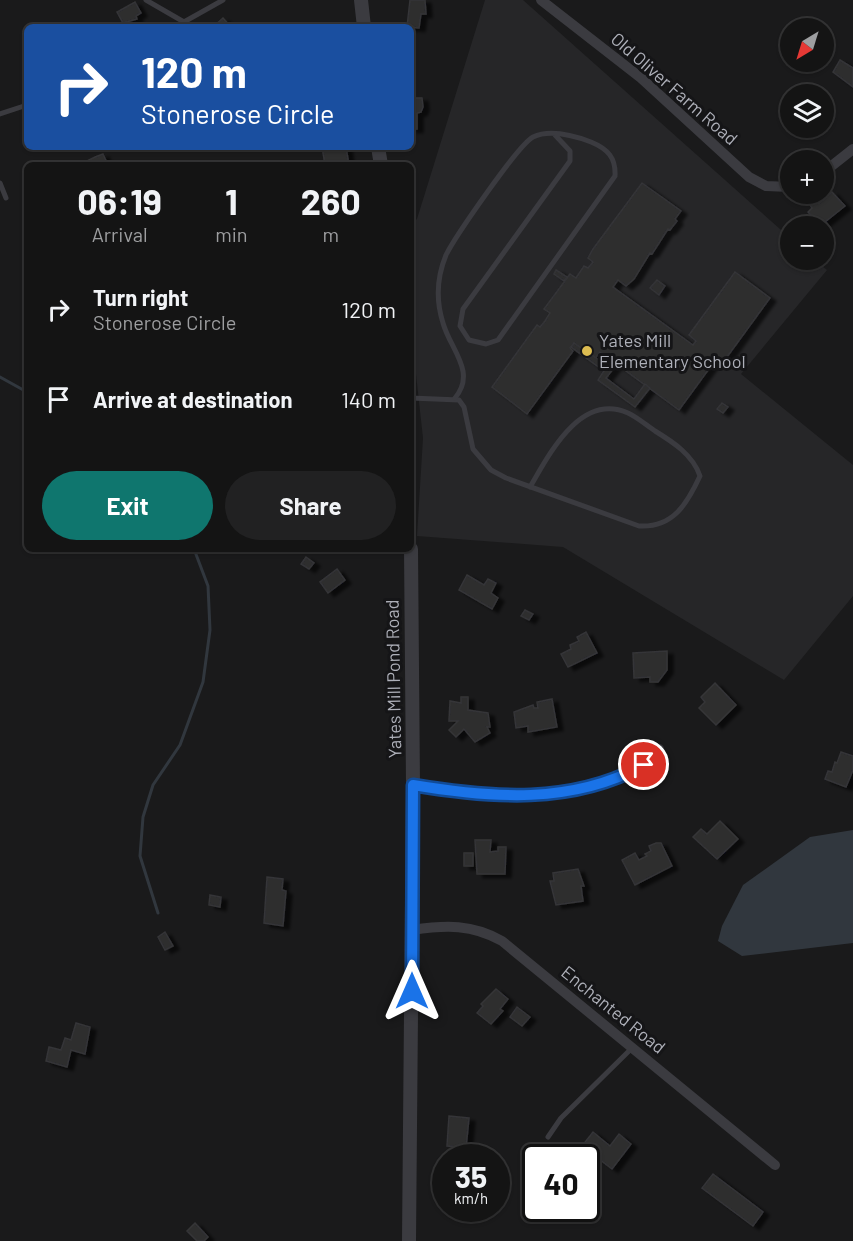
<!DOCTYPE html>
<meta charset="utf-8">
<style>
body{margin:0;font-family:Barlow,sans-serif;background:#212122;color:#f1f3f6;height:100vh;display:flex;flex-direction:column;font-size:22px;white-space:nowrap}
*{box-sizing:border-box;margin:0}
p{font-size:20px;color:#9d9ea0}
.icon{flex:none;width:33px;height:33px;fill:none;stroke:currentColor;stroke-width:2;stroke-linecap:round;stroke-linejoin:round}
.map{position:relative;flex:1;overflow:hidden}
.drawer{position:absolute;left:24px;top:162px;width:390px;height:390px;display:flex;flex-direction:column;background:#141414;border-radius:9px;box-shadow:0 2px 4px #0004,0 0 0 2px #333334}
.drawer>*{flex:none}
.hud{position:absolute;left:24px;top:24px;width:390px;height:126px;border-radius:9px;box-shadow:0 2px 4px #0004,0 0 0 2px #333334;background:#1a4fa0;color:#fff;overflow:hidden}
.needle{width:39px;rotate:218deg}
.fabs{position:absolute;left:780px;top:18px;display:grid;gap:12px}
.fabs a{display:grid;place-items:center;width:54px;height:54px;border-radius:50%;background:#141414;box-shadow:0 2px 4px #0004,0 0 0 2px #333334;font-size:30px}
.speed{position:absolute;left:432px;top:1144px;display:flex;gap:12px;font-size:30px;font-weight:700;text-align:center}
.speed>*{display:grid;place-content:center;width:78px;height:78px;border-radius:50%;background:#141414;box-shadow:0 2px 4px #0004,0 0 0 2px #333334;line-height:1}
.speed small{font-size:15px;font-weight:400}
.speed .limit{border:3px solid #111;border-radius:9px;background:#fff;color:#111}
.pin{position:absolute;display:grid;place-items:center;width:51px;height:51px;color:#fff;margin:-26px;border:3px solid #fff;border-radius:50%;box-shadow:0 2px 6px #0007}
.me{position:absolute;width:66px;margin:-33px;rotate:0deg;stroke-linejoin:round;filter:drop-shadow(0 0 4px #0008)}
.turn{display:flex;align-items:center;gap:21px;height:126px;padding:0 18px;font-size:27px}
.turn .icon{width:78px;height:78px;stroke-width:2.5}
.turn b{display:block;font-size:42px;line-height:51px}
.eta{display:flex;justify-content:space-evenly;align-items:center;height:102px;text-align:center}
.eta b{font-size:36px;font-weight:700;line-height:42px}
.primary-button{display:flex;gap:12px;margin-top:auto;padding:12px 18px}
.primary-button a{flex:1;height:69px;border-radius:36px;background:#0f766e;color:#fff;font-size:24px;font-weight:700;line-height:69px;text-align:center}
.primary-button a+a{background:#212122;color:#f1f3f6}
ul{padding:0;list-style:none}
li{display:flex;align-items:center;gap:18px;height:90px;padding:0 18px}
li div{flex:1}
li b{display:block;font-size:22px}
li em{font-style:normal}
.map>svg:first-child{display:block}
</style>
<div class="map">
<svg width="853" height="1241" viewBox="0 0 853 1241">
<defs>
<filter id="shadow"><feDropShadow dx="6" dy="3.5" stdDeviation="1.5" flood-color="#0009"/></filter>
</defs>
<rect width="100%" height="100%" fill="#1a1a1b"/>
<path fill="#262628" d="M 485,0 L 523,0 L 790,238 L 790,260 L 815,260 L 827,270 L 741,374 L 853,465 L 853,596 L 784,680 L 563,547 L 417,536 L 423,438 L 411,329 L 411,223 L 417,219 Z"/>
<path fill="#31373e" d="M 853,830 L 853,943 L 742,956 L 718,941 L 722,926 L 743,885 L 810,837 Z"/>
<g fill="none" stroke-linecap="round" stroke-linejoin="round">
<g stroke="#31373e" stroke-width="3">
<path d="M 0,377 L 27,392"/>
<path d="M 158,913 L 140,856 L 143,817 L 153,785 L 180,745 L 203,682 L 210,630 L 208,586 L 194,549"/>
</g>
</g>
<g fill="#2d2d2f" stroke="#343437" stroke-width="1.5" filter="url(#shadow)">
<path d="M 410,0 L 425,0 L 426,14 L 421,14 L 419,28 L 407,27 Z"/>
<path d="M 135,2 L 141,13 L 136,16 L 137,19 L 123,23 L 117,12 Z"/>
<path d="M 223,18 L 231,27 L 213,27 Z"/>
<path d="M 840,60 L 853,68 L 853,87 L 833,72 Z"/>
<path d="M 412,98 L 422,98 L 423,107 L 421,112 L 417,113 L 417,129 L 411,129 Z"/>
<path d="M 322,147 L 346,147 L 349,165 L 325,165 Z"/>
<path d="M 103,154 L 108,165 L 83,163 L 95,157 Z"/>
<path d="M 642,183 L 681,211 L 675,219 L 677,221 L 670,230 L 668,229 L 652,254 L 650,253 L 634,279 L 626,286 L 618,280 L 613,287 L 693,345 L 696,341 L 689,335 L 735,272 L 770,298 L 724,361 L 720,357 L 714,362 L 679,410 L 600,352 L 595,359 L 574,343 L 570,348 L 573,351 L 527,414 L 492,387 L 537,325 L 540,327 L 545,321 L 550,313 L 544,309 L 570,274 L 576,278 L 584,266 L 588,268 L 593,262 L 588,258 L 593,249 Z"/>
<path d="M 832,192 L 845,206 L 820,226 L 808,212 L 812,208 L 810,205 L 816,200 L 819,203 Z"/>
<path d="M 556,270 L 567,277 L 564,281 L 554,274 Z"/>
<path d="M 657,280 L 665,286 L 659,295 L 650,288 Z"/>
<path d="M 574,343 L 608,366 L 612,360 L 617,364 L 606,378 L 634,399 L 645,384 L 650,388 L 635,407 L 598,380 L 604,371 L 571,347 Z"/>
<path d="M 722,403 L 728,407 L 723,413 L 717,409 Z"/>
<path d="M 306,557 L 314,563 L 309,569 L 301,564 Z"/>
<path d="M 337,569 L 345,580 L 328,593 L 320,582 Z"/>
<path d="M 467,575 L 484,585 L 488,579 L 496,583 L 491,593 L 498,598 L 492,609 L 459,590 Z"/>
<path d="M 525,610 L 533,614 L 529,620 L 521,616 Z"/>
<path d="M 586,632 L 597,653 L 568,667 L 561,654 L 571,649 L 570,645 L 579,641 L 577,637 Z"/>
<path d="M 667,651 L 667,670 L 658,682 L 650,682 L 650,677 L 634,678 L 633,653 Z"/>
<path d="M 715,683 L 736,705 L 716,725 L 699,708 L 705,702 L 701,697 Z"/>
<path d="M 461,697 L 468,697 L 468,710 L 488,713 L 490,727 L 487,727 L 490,733 L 475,742 L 464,729 L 456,737 L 449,730 L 458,721 L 449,721 L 450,701 L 461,703 Z"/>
<path d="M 552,699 L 557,727 L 528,732 L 528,726 L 516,728 L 514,712 L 533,705 L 534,708 L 538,708 L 537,702 Z"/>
<path d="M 841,752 L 853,756 L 853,770 L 846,787 L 825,779 L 828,771 L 832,772 L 835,762 L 837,763 Z"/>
<path d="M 720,821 L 738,839 L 717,859 L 693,837 L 701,829 L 707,834 Z"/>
<path d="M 475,840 L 491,840 L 490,852 L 498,851 L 498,847 L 506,847 L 505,874 L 477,874 Z"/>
<path d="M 656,843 L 661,843 L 672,866 L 635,885 L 622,860 L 635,853 L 639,860 L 647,856 L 645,854 L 651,851 L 649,846 Z"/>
<rect x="464" y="853" width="9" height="13"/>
<path d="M 578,869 L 584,886 L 581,886 L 583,901 L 556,905 L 550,881 L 554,881 L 553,873 Z"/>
<path d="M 267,877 L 283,879 L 282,890 L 286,891 L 283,926 L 264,923 Z"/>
<path d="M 210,895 L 221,897 L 220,907 L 209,905 Z"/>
<path d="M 165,932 L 173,946 L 165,950 L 158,937 Z"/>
<path d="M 496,989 L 508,999 L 500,1009 L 503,1011 L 491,1024 L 477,1013 L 483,1006 L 481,1004 Z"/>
<path d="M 517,1007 L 530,1017 L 522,1026 L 510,1017 Z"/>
<path d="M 76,1023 L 90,1027 L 85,1054 L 71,1050 L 67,1067 L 46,1061 L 49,1047 L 61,1050 L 65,1038 L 71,1040 Z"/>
<path d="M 449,1116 L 469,1118 L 466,1148 L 447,1146 Z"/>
<path d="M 593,1132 L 610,1146 L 619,1134 L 631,1144 L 612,1169 L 582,1146 Z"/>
<path d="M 713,1174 L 763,1212 L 753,1226 L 702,1188 Z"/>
<path d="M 195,1223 L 208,1237 L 204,1241 L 197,1241 L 187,1231 Z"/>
</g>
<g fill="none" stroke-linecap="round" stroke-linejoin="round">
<g stroke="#3b3b40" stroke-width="5">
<path d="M 146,0 L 184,22"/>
<path d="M 175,27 L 223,0"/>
<path d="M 0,114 L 27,105"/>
<path d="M 0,183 L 6,198"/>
<path d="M 411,398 L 459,400 L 464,407 L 473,449 L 491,470 L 506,478 L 639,526 C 673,528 687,504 700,476 C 693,455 673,442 655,431 C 646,425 637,417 628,413 C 580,392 549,455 530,487"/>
<path d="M 455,398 C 477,372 450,349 443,323 C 436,301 437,277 446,255 C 455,237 518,145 533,137 C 550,129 575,136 591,142 C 608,149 616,158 615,176 L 498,340 L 486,344 L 469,340 L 460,326 L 463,309 L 570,161 L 570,151 L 555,135"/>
<path d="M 548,1137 L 561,1118 L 632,1048"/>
</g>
<g stroke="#3b3b40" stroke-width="10">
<path d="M 541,0 L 641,78 L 749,177 L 766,186 L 790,187"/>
<path d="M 824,172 L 853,149"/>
<path d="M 413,785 C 504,801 546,801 634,771 L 644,765 L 659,749"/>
<path d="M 412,930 C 446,925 472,924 502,941 L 775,1165"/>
</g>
<g stroke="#3b3b40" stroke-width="14">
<path d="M 361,0 L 364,27"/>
<path d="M 378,147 L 381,165"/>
<path d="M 409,1241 L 413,785 L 411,549"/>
</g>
</g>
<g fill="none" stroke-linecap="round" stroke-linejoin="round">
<g stroke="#114b97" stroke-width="15">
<path id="route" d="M 412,991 L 413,785 C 491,798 572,805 644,765"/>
</g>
<use href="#route" stroke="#1a73e8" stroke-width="10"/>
</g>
<circle fill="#dcbc51" stroke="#151517" stroke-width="2" cx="587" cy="351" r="6"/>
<g text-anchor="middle" stroke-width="6" stroke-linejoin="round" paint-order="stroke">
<g font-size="18" fill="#aeb0b9" stroke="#151517">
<text transform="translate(674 89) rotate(41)" y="6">Old Oliver Farm Road</text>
<text transform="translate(394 679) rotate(-91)" y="6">Yates Mill Pond Road</text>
<text transform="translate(613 1010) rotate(39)" y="6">Enchanted Road</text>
</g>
<g font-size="18" fill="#aeb0b9" stroke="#151517" text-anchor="start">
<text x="599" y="347">Yates Mill<tspan x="599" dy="21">Elementary School</tspan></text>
</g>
</g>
</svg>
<div class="fabs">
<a><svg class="needle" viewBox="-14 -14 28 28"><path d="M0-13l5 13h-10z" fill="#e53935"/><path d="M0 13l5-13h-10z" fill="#9d9ea0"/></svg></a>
<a><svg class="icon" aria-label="layers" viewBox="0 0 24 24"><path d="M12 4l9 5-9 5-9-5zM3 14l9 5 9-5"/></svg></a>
<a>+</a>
<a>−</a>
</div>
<div class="speed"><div>35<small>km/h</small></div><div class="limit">40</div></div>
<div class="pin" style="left:644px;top:765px;background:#d93025"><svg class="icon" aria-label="arrive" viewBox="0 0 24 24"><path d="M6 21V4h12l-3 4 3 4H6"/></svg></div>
<svg class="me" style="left:412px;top:991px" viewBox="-20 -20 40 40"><path d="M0-17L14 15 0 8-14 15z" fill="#1a73e8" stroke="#fff" stroke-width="4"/></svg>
<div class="hud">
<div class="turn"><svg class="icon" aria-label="right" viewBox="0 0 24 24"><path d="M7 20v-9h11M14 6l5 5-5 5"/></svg><div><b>120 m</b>Stonerose Circle</div></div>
</div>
<section class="drawer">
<div class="eta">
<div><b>06:19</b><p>Arrival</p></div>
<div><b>1</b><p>min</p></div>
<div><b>260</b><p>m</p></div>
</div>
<ul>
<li><svg class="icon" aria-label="right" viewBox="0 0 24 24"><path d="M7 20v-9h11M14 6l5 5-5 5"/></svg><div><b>Turn right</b><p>Stonerose Circle</p></div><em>120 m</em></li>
<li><svg class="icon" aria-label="arrive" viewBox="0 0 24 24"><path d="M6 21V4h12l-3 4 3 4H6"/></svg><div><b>Arrive at destination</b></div><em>140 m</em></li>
</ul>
<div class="primary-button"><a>Exit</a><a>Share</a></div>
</section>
</div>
